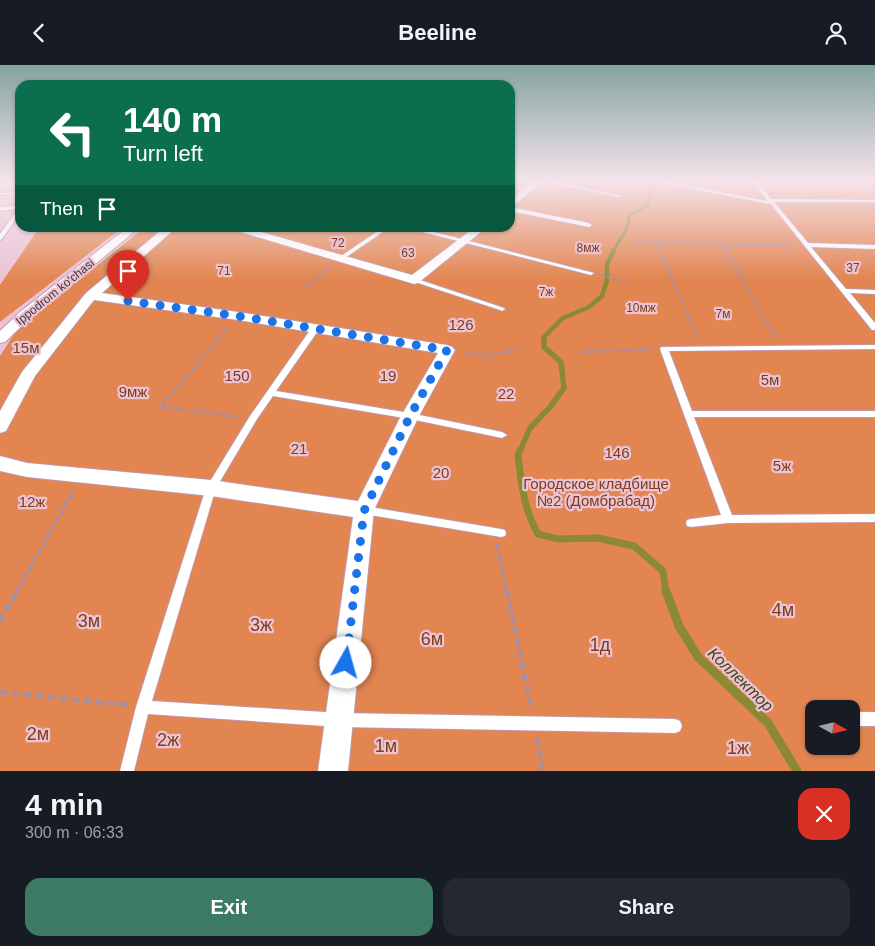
<!DOCTYPE html>
<meta charset="utf-8">
<style>
body{margin:0;font-family:Helvetica,sans-serif;background:#242831;color:#f1f3f6;height:100vh;display:flex;flex-direction:column;font-size:19px;white-space:nowrap}
*{box-sizing:border-box;margin:0}
p{font-size:16px;color:#9ea1a6}
.icon{flex:none;width:28px;height:28px;fill:none;stroke:currentColor;stroke-width:2;stroke-linecap:round;stroke-linejoin:round}
.map{position:relative;height:706px;overflow:hidden}
.panel{display:flex;flex-direction:column;background:#171b24;flex:1}
.panel>*{flex:none}
.guide{position:absolute;left:15px;top:15px;width:500px;height:152px;border-radius:15px;box-shadow:0 1px 4px #0004;background:#0b6e4f;color:#fff;overflow:hidden}
.needle{width:32px;rotate:98deg}
.fabs{position:absolute;left:805px;top:635px;display:grid;gap:10px}
.fabs a{display:grid;place-items:center;width:55px;height:55px;border-radius:10px;background:#171b24;box-shadow:0 1px 4px #0004;font-size:25px}
.pin{position:absolute;display:grid;place-items:center;width:42px;height:42px;color:#fff;margin:-51px -21px;border-radius:50% 50% 50% 0;rotate:-45deg;box-shadow:0 0 5px #0007}
.pin .icon{rotate:45deg}
.me{position:absolute;width:55px;margin:-28px;rotate:7deg;stroke-linejoin:round;filter:drop-shadow(0 0 4px #0008)}
.turn{display:flex;align-items:center;gap:18px;height:105px;padding:0 25px;font-size:22px}
.turn .icon{width:65px;height:65px;stroke-width:2.5}
.turn b{display:block;font-size:35px;line-height:42px}
.then{display:flex;align-items:center;height:48px;padding:0 25px;background:#0003;gap:10px;font-size:19px}
.round{display:grid;place-items:center;flex:none;width:52px;height:52px;border-radius:15px;background:#242831}
.head{display:flex;align-items:center;justify-content:space-between;height:85px;padding:0 25px}
h1{font-size:30px;font-weight:600;line-height:38px}
.button{display:flex;gap:10px;margin-top:auto;padding:10px 25px}
.button a{flex:1;height:58px;border-radius:15px;background:#3d7a65;color:#fff;font-size:20px;font-weight:600;line-height:58px;text-align:center}
.button a+a{background:#242831;color:#f1f3f6}
header{display:flex;justify-content:space-between;align-items:center;height:65px;padding:0 25px;background:#171b24;font-size:22px;font-weight:600}
.map>svg:first-child{display:block}
</style>
<header><svg class="icon" aria-label="back" viewBox="0 0 24 24"><path d="M15 5l-7 7 7 7"/></svg>Beeline<svg class="icon" aria-label="person" viewBox="0 0 24 24"><circle cx="12" cy="8" r="4"/><path d="M4 21q1-7 8-7t8 7"/></svg></header>
<div class="map">
<svg width="875" height="706" viewBox="0 0 875 706">
<rect width="100%" height="100%" fill="#ebc3d5"/>
<g fill="#e28551" fill-rule="evenodd">
<path d="M 510,116 L 875,116 L 875,706 L 0,706 L 0,291 L 16,266 L 25,258 L 144,163 L 510,162 ZM 814,644 L 851,644 L 851,681 L 814,681 Z"/>
<path d="M 39,163 L 122,163 L 0,257 L 0,220 Z"/>
</g>
<g fill="none" stroke-linecap="round" stroke-linejoin="round">
<path stroke="#8b8a32" stroke-width="3" d="M 613,187 C 621,169 628,170 629,150 L 648,141 L 653,116"/>
<path stroke="#8b8a32" stroke-width="4.5" d="M 544,275 L 544,272 L 563,253 L 589,242 L 602,231 L 607,215 L 607,199 L 614,185"/>
<path stroke="#8b8a32" stroke-width="5.5" d="M 520,386 L 530,363 L 550,342 L 564,323 L 561,297 L 544,282 L 544,273"/>
<path stroke="#8b8a32" stroke-width="7" d="M 520,385 L 518,390 C 521,417 524,445 538,469 L 558,474 L 598,473 L 634,481 L 663,506 L 666,528"/>
<path stroke="#8b8a32" stroke-width="9" d="M 666,526 L 679,561 L 698,592 L 768,658 L 797,706"/>
<g stroke="#be98aa" stroke-width="2">
<g id="service">
<path d="M 10,116 L 16,116 L 0,125 L 0,122 Z"/>
<path d="M 538,116 L 550,116 L 622,131 L 620,132 Z"/>
<path d="M 652,116 L 664,116 L 766,136 L 766,134 L 752,116 L 757,116 L 771,134 L 875,135 L 875,137 L 774,137 L 808,178 L 875,180 L 875,184 L 811,182 L 846,224 L 875,225 L 875,229 L 850,228 L 875,258 L 875,265 L 872,265 L 771,139 Z"/>
<path d="M 20,127 L 20,129 L 0,130 L 0,128 Z"/>
<path d="M 20,140 L 20,148 L 2,174 L 0,175 L 0,169 L 18,144 L 0,146 L 0,142 Z"/>
<path d="M 510,142 L 589,158 L 592,160 L 589,162 L 510,146 Z"/>
<path d="M 384,162 L 390,162 L 342,195 L 338,195 L 338,193 Z"/>
<path d="M 403,162 L 414,162 L 594,208 L 591,210 Z"/>
<path d="M 414,213 L 504,243 L 505,244 L 502,246 L 500,245 L 412,216 L 412,214 Z"/>
<path d="M 313,261 L 316,261 L 320,263 L 276,326 L 410,348 L 502,367 L 507,370 L 502,373 L 410,354 L 273,331 L 257,354 L 216,423 L 152,636 L 340,648 L 675,654 L 680,656 L 682,661 L 680,666 L 675,668 L 340,662 L 148,649 L 134,706 L 120,706 L 136,642 L 206,423 L 250,351 Z"/>
<path d="M 875,280 L 875,284 L 669,286 L 692,346 L 875,346 L 875,352 L 694,352 L 732,450 L 875,449 L 875,457 L 728,458 L 691,462 L 687,461 L 686,458 L 687,455 L 691,454 L 721,450 L 660,284 L 661,282 Z"/>
<path d="M 364,441 L 501,464 L 505,465 L 506,468 L 505,471 L 501,472 L 364,449 L 360,448 L 359,445 L 360,442 Z"/>
<path d="M 858,647 L 875,647 L 875,661 L 858,661 L 853,659 L 851,653 L 853,649 Z"/>
</g>
</g>
<g stroke="#be98aa" stroke-width="2">
<g id="minor">
<path d="M 534,116 L 544,116 L 510,143 L 510,135 Z"/>
<path d="M 128,162 L 140,162 L 30,253 L 5,277 L 0,278 L 0,266 L 20,247 Z"/>
<path d="M 165,162 L 177,162 L 102,228 L 238,247 L 447,280 L 452,282 L 455,285 L 419,351 L 374,445 L 348,706 L 318,706 L 353,452 L 211,431 L 27,412 L 0,406 L 0,391 L 27,398 L 211,415 L 358,436 L 401,351 L 438,288 L 238,255 L 94,235 L 35,311 L 6,366 L 0,368 L 0,346 L 22,307 L 86,228 Z"/>
<path d="M 224,162 L 243,162 L 412,210 L 475,162 L 487,162 L 418,218 L 414,219 Z"/>
</g>
</g>
<g stroke="#ac8d9b" stroke-width="2" stroke-dasharray="3 1" stroke-linecap="butt">
<path d="M 634,177 L 793,180"/>
<path d="M 657,178 L 661,187"/>
<path d="M 722,179 L 726,187"/>
</g>
<g stroke="#ac8d9b" stroke-width="2.5" stroke-dasharray="4 2" stroke-linecap="butt">
<path d="M 660,185 L 698,274"/>
<path d="M 726,185 L 776,274"/>
<path d="M 601,210 L 626,217"/>
<path d="M 305,223 L 329,202"/>
<path d="M 218,275 L 228,263"/>
</g>
<g stroke="#ac8d9b" stroke-width="3" stroke-dasharray="5 2.5" stroke-linecap="butt">
<path d="M 219,273 L 161,342 L 240,352"/>
<path d="M 463,287 L 483,291 L 518,285"/>
<path d="M 579,287 L 654,284"/>
</g>
<g stroke="#ac8d9b" stroke-width="4" stroke-dasharray="6 3" stroke-linecap="butt">
<path d="M 497,479 L 507,528"/>
<path d="M 16,528 L 74,425"/>
</g>
<g stroke="#ac8d9b" stroke-width="5" stroke-dasharray="8 4" stroke-linecap="butt">
<path d="M 507,526 L 531,642"/>
<path d="M 0,556 L 17,526"/>
<path d="M 0,627 L 129,640"/>
<path d="M 537,673 L 543,706"/>
</g>
<use href="#service" fill="#fff" fill-rule="evenodd"/>
<use href="#minor" fill="#fff" fill-rule="evenodd"/>
</g>
<linearGradient id="sky" x2="0" y2="1"><stop stop-color="#83a39f"/><stop offset="0.54" stop-color="#f6e4ec"/><stop offset="1" stop-color="#f6e4ec" stop-opacity="0"/></linearGradient>
<rect width="875" height="215" fill="url(#sky)"/>
<g fill="none" stroke-linecap="round" stroke-linejoin="round">
<path stroke="#1a73e8" stroke-width="9" stroke-dasharray="0 16.2" d="M 128,236 L 238,251 L 447,285 L 410,351 L 364,446 L 346,598"/>
</g>
<g text-anchor="middle" stroke-width="4.5" stroke-linejoin="round" paint-order="stroke">
<g font-size="12" fill="#7d3e18" stroke="#ebc3d5">
<text x="338" y="182">72</text>
<text x="588" y="187">8мж</text>
<text x="408" y="192">63</text>
<text x="853" y="207">37</text>
<text x="224" y="210">71</text>
<text x="546" y="231">7ж</text>
<text x="641" y="247">10мж</text>
<text x="723" y="253">7м</text>
</g>
<g font-size="12" fill="#45353c" stroke="#ebc3d5">
<text transform="translate(55 227) rotate(-39)" y="4">Ippodrom ko'chasi</text>
</g>
<g font-size="15" fill="#7d3e18" stroke="#ebc3d5">
<text x="461" y="265">126</text>
<text x="26" y="288">15м</text>
<text x="237" y="316">150</text>
<text x="388" y="316">19</text>
<text x="770" y="320">5м</text>
<text x="133" y="332">9мж</text>
<text x="506" y="334">22</text>
<text x="299" y="389">21</text>
<text x="617" y="393">146</text>
<text x="782" y="406">5ж</text>
<text x="441" y="413">20</text>
<text x="596" y="424">Городское кладбище<tspan x="596" dy="17">№2 (Домбрабад)</tspan></text>
<text x="32" y="442">12ж</text>
</g>
<g font-size="16" font-style="italic" fill="#454415" stroke="#ebc3d5">
<text transform="translate(741 614) rotate(44)" y="6">Коллектор</text>
</g>
<g font-size="18" fill="#7d3e18" stroke="#ebc3d5">
<text x="783" y="551">4м</text>
<text x="89" y="562">3м</text>
<text x="261" y="566">3ж</text>
<text x="432" y="580">6м</text>
<text x="600" y="586">1д</text>
<text x="38" y="675">2м</text>
<text x="168" y="681">2ж</text>
<text x="386" y="687">1м</text>
<text x="738" y="689">1ж</text>
</g>
</g>
</svg>
<div class="fabs">
<a><svg class="needle" viewBox="-14 -14 28 28"><path d="M0-13l5 13h-10z" fill="#e53935"/><path d="M0 13l5-13h-10z" fill="#9ea1a6"/></svg></a>
</div>
<div class="pin" style="left:128px;top:236px;background:#d93025"><svg class="icon" aria-label="arrive" viewBox="0 0 24 24"><path d="M6 21V4h12l-3 4 3 4H6"/></svg></div>
<svg class="me" style="left:346px;top:598px" viewBox="-20 -20 40 40"><circle r="19" fill="#fff"/><path d="M0-13L10 11 0 6-10 11z" fill="#1a73e8"/></svg>
<div class="guide">
<div class="turn"><svg class="icon" aria-label="left" viewBox="0 0 24 24"><path d="M17 20v-9H6M10 6l-5 5 5 5"/></svg><div><b>140 m</b>Turn left</div></div>
<div class="then">Then<svg class="icon" aria-label="arrive" viewBox="0 0 24 24"><path d="M6 21V4h12l-3 4 3 4H6"/></svg></div>
</div>
</div>
<section class="panel">
<div class="head"><div><h1>4 min</h1><p>300 m · 06:33</p></div><a class="round" style="background:#d93025;color:#fff"><svg class="icon" aria-label="close" viewBox="0 0 24 24"><path d="M6 6l12 12M18 6L6 18"/></svg></a></div>
<div class="button"><a>Exit</a><a>Share</a></div>
</section>
